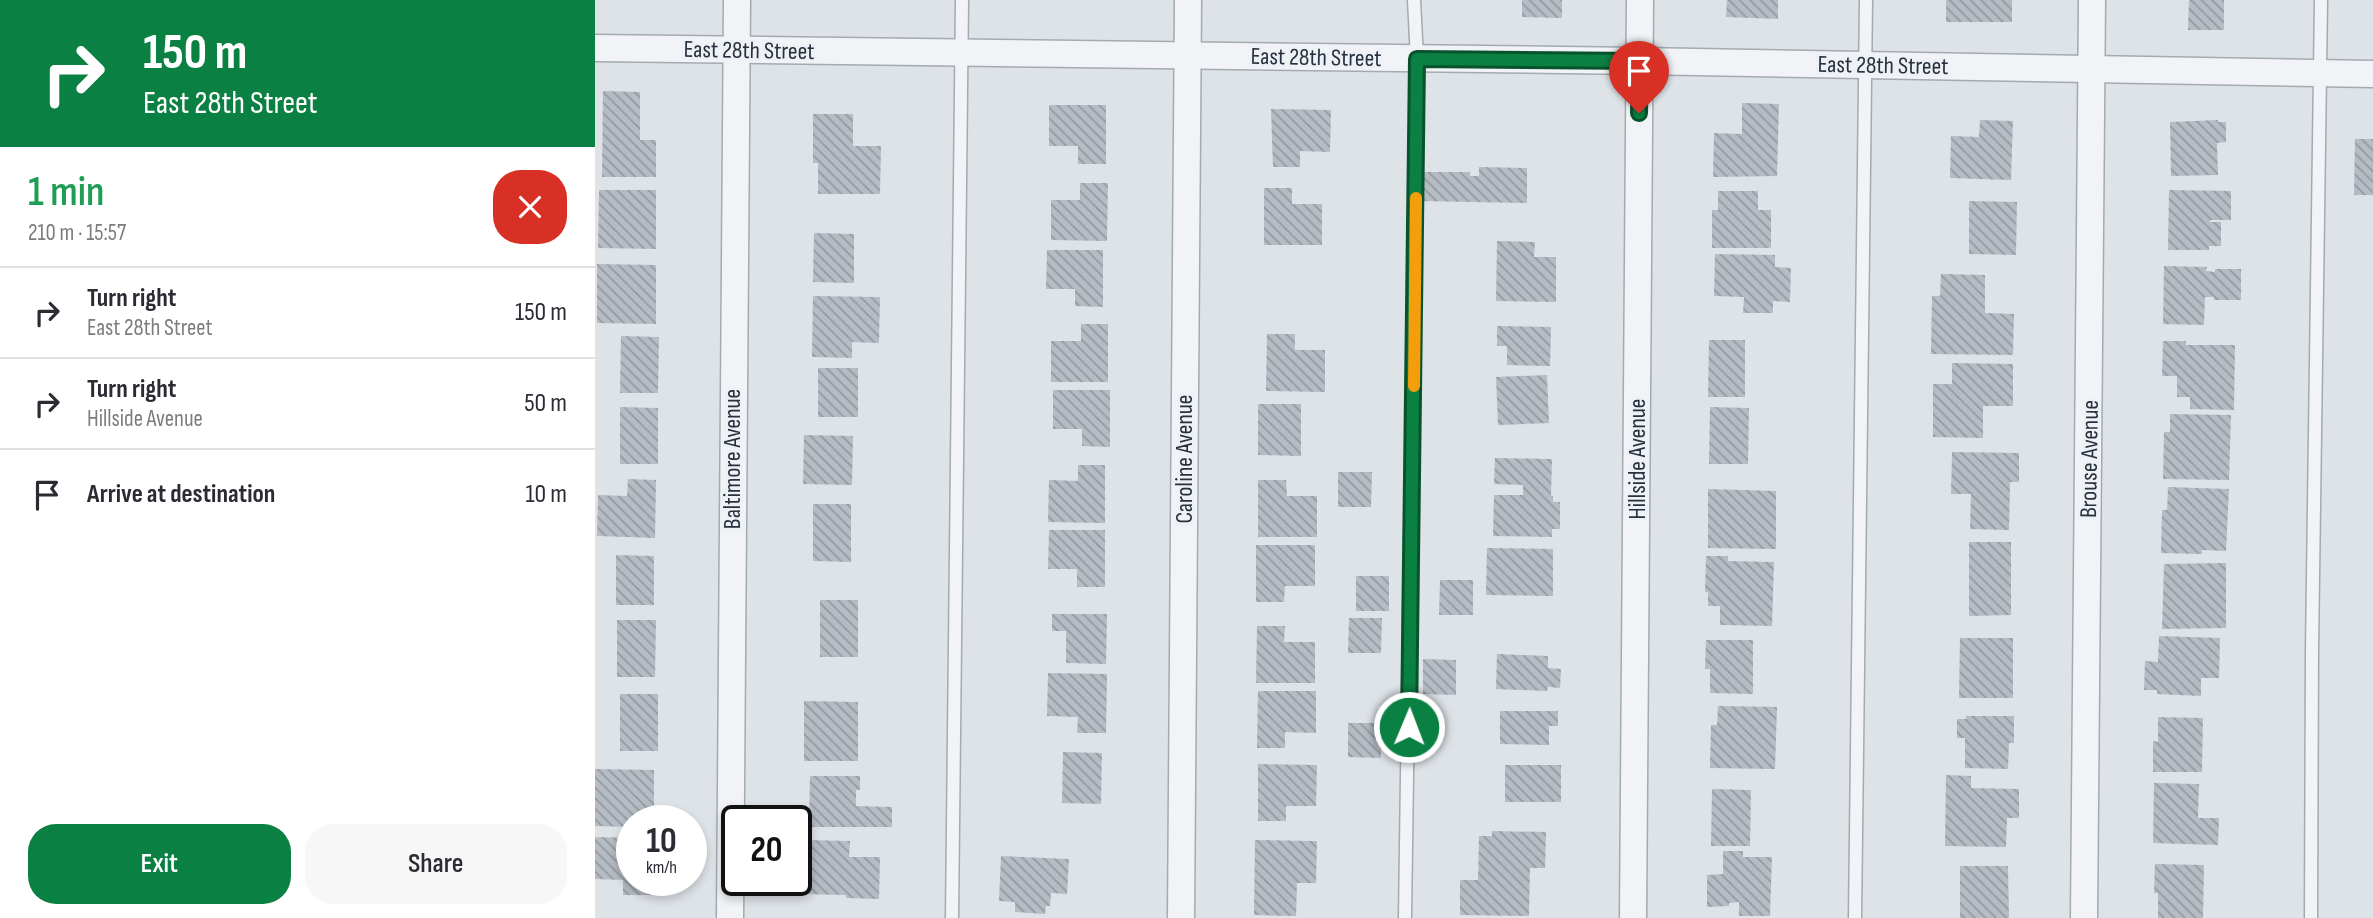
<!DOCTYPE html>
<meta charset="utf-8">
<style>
body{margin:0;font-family:"Sofia Sans Condensed",sans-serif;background:#f7f7f7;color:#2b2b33;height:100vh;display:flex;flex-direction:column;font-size:26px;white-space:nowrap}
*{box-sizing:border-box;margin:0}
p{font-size:23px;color:#7c7c81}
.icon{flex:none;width:38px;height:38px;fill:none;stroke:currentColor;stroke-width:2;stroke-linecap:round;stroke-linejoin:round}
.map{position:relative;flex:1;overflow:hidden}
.drawer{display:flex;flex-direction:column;background:#fff;width:595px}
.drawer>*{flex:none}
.guide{background:#0b8043;color:#fff;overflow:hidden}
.speed{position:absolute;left:21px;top:805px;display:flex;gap:14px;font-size:35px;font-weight:700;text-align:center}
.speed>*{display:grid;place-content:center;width:91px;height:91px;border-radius:50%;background:#fff;box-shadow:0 4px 10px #0003;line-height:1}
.speed small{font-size:18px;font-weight:400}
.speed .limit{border:4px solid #111;border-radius:10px;background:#fff;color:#111}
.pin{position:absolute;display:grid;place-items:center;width:60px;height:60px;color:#fff;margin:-72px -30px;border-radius:50% 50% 50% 0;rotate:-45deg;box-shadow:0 0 7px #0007}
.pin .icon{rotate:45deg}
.me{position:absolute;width:77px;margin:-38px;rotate:1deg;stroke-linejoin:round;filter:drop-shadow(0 0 5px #0008)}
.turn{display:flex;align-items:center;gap:24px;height:147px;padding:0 28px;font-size:32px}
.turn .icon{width:91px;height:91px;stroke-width:2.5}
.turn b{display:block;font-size:49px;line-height:60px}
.round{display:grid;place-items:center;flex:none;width:74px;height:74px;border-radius:28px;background:#f7f7f7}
.head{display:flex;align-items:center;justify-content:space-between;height:119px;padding:0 28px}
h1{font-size:42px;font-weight:600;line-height:52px;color:#1e9e55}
.button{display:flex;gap:14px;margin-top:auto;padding:14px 28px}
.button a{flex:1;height:80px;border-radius:28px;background:#0b8043;color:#fff;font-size:28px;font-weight:600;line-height:80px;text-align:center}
.button a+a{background:#f7f7f7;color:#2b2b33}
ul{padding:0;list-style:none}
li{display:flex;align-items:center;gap:21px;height:91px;padding:0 28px;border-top:2px solid #e1e1e2}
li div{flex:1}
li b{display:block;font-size:26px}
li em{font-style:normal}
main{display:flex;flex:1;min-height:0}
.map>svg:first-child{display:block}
</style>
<main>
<section class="drawer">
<div class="guide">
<div class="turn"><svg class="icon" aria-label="right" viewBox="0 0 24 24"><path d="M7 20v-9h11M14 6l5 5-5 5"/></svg><div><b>150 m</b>East 28th Street</div></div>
</div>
<div class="head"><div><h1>1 min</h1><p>210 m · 15:57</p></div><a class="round" style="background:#d93025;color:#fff"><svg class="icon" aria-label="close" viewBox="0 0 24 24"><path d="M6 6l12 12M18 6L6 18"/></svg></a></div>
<ul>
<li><svg class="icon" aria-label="right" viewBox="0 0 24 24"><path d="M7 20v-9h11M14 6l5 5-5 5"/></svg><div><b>Turn right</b><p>East 28th Street</p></div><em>150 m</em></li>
<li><svg class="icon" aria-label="right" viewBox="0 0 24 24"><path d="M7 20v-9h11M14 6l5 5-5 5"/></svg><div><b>Turn right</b><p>Hillside Avenue</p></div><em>50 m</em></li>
<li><svg class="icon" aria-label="arrive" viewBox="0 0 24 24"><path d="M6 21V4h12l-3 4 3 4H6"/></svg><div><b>Arrive at destination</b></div><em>10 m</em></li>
</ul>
<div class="button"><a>Exit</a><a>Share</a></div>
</section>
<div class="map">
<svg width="1778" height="918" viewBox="0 0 1778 918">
<defs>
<pattern id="building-back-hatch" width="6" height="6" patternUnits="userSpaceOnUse" patternTransform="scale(1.75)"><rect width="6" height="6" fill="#b6bcc4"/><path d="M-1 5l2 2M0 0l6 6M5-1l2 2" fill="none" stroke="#9499a1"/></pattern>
</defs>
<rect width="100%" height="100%" fill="#dee3e8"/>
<g fill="url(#building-back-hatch)">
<path d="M 927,0 L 967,0 L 967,18 L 927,17 Z"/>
<path d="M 1132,0 L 1183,0 L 1183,19 L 1131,17 Z"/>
<rect x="1351" y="0" width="66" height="22"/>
<path d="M 1594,0 L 1629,0 L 1629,30 L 1593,30 Z"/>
<path d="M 8,91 L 45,92 L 45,140 L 61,140 L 61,177 L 7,177 Z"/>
<path d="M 1147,103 L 1184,104 L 1182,176 L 1118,177 L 1119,133 L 1147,134 Z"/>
<path d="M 454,105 L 511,105 L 511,164 L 483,164 L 483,146 L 454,146 Z"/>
<path d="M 676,109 L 736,110 L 735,152 L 705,151 L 705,167 L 678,167 Z"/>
<path d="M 218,114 L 258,114 L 258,146 L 286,146 L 285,194 L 223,194 L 223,163 L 218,163 Z"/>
<path d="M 1385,120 L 1418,121 L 1416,180 L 1355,178 L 1356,136 L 1384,137 Z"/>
<path d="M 1623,120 L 1623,122 L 1631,122 L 1631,142 L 1622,143 L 1623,175 L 1576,176 L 1575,122 Z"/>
<path d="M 1760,139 L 1778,139 L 1778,195 L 1759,195 Z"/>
<path d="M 884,167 L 932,168 L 932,203 L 826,201 L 826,172 L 875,172 L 875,176 L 884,176 Z"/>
<path d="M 485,183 L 513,183 L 512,241 L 456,240 L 456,200 L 485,200 Z"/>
<path d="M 669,188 L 697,188 L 697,204 L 727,204 L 727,245 L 669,245 Z"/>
<path d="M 4,190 L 61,190 L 61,249 L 3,248 Z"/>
<path d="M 1574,190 L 1636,191 L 1636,220 L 1615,220 L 1615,222 L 1626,222 L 1626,246 L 1614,246 L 1614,250 L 1573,250 Z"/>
<path d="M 1123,191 L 1163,191 L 1163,210 L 1176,210 L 1176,248 L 1117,248 L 1117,210 L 1123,210 Z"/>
<path d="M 1374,201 L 1422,202 L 1421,255 L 1374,254 Z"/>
<path d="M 219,233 L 259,234 L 259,283 L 218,282 Z"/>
<path d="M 902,241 L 940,242 L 939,257 L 961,257 L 961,302 L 901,301 Z"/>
<path d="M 452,250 L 508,250 L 508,307 L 480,306 L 480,289 L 451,289 Z"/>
<path d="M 1120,254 L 1180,255 L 1180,267 L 1196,268 L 1195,302 L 1178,301 L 1178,313 L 1148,313 L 1149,297 L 1119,296 Z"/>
<path d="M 2,264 L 61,265 L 61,324 L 2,323 Z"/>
<path d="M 1569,266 L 1612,267 L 1611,271 L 1620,272 L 1620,269 L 1646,269 L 1646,300 L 1619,300 L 1619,297 L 1610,297 L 1609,325 L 1568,324 Z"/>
<path d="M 1346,274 L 1390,275 L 1390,313 L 1419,314 L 1418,355 L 1336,354 L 1337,296 L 1345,296 Z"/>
<path d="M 218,296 L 285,297 L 284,343 L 257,342 L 257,358 L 217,357 Z"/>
<path d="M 486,324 L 513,324 L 513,382 L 456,382 L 456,341 L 486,341 Z"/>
<path d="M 902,326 L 956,327 L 955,366 L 912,365 L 912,346 L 902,346 Z"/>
<path d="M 672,334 L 700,334 L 700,350 L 730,350 L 730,392 L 671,391 Z"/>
<path d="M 26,336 L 64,337 L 63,393 L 25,393 Z"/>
<path d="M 1114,340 L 1150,340 L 1150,397 L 1113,397 Z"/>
<path d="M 1568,341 L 1591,341 L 1591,345 L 1640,345 L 1639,410 L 1595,409 L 1595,397 L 1582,397 L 1582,376 L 1567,376 Z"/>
<path d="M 1357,363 L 1418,364 L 1418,406 L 1388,406 L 1388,438 L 1338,437 L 1338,384 L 1357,384 Z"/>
<rect x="223" y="368" width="40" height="49"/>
<path d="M 952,375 L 954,423 L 903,425 L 901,377 Z"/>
<path d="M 458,390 L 515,390 L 515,447 L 487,446 L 487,429 L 458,429 Z"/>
<path d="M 663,404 L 706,404 L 706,456 L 663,455 Z"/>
<path d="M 25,407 L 63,408 L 63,464 L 25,464 Z"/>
<path d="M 1115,407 L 1154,408 L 1153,464 L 1114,464 Z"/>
<path d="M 1575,414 L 1636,415 L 1634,480 L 1568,479 L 1569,432 L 1575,432 Z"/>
<path d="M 209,435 L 258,436 L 257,485 L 208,484 Z"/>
<path d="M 1357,452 L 1424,453 L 1424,482 L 1415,482 L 1414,530 L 1375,529 L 1376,494 L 1356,494 Z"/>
<path d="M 900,458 L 957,459 L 956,496 L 958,496 L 958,502 L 965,502 L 965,529 L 957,529 L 957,537 L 898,536 L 899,495 L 928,495 L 928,485 L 899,484 Z"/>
<path d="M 483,465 L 510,465 L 510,523 L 453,522 L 454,480 L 483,481 Z"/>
<path d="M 743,472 L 777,472 L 776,507 L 743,507 Z"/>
<path d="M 33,479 L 61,480 L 60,538 L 2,536 L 3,495 L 32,496 Z"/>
<path d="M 663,480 L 691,480 L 692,496 L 722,496 L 722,537 L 663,537 Z"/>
<path d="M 1573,487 L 1634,489 L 1631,551 L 1607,550 L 1607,554 L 1566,553 L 1567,510 L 1572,510 Z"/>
<path d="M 1113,489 L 1181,491 L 1181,549 L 1113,548 Z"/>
<path d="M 218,504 L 256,504 L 256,562 L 218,561 Z"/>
<path d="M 454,530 L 510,530 L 510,587 L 482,587 L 482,569 L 453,569 Z"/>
<path d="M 1374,542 L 1416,542 L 1416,615 L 1374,616 Z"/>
<path d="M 661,545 L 720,545 L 720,586 L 690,586 L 689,602 L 661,602 Z"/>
<path d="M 892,548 L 958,549 L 958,596 L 891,595 Z"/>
<path d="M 21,555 L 59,556 L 59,605 L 21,605 Z"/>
<path d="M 1111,556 L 1133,556 L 1133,561 L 1179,562 L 1177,626 L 1125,625 L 1125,606 L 1113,606 L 1113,592 L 1110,592 Z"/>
<path d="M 1631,563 L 1631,628 L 1567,629 L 1569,564 Z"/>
<rect x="761" y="576" width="33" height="35"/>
<path d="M 845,580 L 878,580 L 878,615 L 844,615 Z"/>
<rect x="225" y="600" width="38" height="57"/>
<path d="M 457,614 L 512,614 L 511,664 L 471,663 L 471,631 L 457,631 Z"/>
<path d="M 754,618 L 787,618 L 786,653 L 753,653 Z"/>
<path d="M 22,620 L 61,620 L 60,677 L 22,677 Z"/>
<path d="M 662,626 L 690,626 L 689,642 L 720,642 L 720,683 L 661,683 Z"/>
<path d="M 1564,636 L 1625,638 L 1624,678 L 1606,678 L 1606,696 L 1562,694 L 1562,690 L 1549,690 L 1550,661 L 1563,662 Z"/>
<path d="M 1365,638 L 1418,638 L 1418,698 L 1364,698 Z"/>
<path d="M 1111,640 L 1158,640 L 1158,694 L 1115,693 L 1115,669 L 1110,669 Z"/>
<path d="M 902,654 L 953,656 L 953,668 L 966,669 L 965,688 L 953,687 L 952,691 L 901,689 Z"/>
<path d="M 828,659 L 861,660 L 861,695 L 828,694 Z"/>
<path d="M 453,673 L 512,674 L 511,733 L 482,733 L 483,717 L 452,716 Z"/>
<path d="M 663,691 L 721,691 L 721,733 L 690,732 L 690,748 L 662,748 Z"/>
<rect x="25" y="694" width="38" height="57"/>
<path d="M 209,701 L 263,702 L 263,761 L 209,761 Z"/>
<path d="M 1123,706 L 1182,707 L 1180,769 L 1115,768 L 1116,725 L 1122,725 Z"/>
<path d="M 905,711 L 963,711 L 963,726 L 954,726 L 954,745 L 905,744 Z"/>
<path d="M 1371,716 L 1419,716 L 1419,743 L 1414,743 L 1413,769 L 1370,768 L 1370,738 L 1362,738 L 1362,719 L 1371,719 Z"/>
<path d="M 1563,717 L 1608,718 L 1607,772 L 1558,772 L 1558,741 L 1563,742 Z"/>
<path d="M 753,723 L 786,723 L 786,758 L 753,757 Z"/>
<path d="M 468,752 L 507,753 L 506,804 L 467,803 Z"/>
<path d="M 663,764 L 722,765 L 721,806 L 691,806 L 691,821 L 663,821 Z"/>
<rect x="910" y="765" width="56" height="37"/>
<path d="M 0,769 L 59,770 L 59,821 L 37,821 L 37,827 L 0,826 Z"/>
<path d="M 1351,775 L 1376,776 L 1376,788 L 1424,789 L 1424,818 L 1412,818 L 1411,847 L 1350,846 Z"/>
<path d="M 215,776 L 265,776 L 265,790 L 261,790 L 261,806 L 297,807 L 297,827 L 214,827 Z"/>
<path d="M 1559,783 L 1604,784 L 1603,818 L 1624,818 L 1623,845 L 1558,843 Z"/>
<path d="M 1117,789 L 1156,790 L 1155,846 L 1116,846 Z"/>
<path d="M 897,831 L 951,832 L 950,868 L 935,868 L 934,916 L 865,915 L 865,880 L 883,880 L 884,836 L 897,836 Z"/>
<path d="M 0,837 L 37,838 L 37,880 L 57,880 L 57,895 L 28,895 L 28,880 L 0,879 Z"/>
<path d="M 209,840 L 255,841 L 254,857 L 285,857 L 284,899 L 251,898 L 251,895 L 208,894 Z"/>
<path d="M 660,840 L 722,841 L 721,883 L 702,883 L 701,916 L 659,915 Z"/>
<path d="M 1128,851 L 1148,851 L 1148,857 L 1177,857 L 1175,916 L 1144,916 L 1144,902 L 1134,903 L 1134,906 L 1112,907 L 1112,875 L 1128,874 Z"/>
<path d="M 406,856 L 474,859 L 472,894 L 456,893 L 455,906 L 451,906 L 450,914 L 420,912 L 420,902 L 404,901 Z"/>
<path d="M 1560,864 L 1609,865 L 1608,918 L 1563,918 L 1563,893 L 1559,893 Z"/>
<path d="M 1365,866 L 1413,866 L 1414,918 L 1365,918 Z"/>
</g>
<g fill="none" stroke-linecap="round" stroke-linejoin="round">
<g stroke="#a4aab2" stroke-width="15">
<g id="lane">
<path d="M 357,918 L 367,0"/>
<path d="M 810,918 L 822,59 L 819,0"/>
<path d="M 1260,918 L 1271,0"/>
<path d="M 1716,918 L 1717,650 L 1726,0"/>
</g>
</g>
<g stroke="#a4aab2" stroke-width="29">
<g id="street">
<path d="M 0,48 L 1045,61 L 1778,74"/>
<path d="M 135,918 L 142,0"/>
<path d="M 586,918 L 593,0"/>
<path d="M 1038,918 L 1045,0"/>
<path d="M 1489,918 L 1497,0"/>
</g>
</g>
<use href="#lane" stroke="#f1f3f6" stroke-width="12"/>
<use href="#street" stroke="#f1f3f6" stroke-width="26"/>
</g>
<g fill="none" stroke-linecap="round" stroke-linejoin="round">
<g stroke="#07532c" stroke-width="18">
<path id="route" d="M 814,727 L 822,59 L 1045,61 L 1044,113"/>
</g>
<use href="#route" stroke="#0b8043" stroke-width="12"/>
<path stroke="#f59e0b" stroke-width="12" d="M 819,386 L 821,198"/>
</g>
<g text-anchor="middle" stroke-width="6" stroke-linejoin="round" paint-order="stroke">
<g font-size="24" fill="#28313e" stroke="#eef1f5">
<text transform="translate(154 50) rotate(1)" y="8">East 28th Street</text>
<text transform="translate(721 57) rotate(1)" y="8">East 28th Street</text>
<text transform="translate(1288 65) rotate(1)" y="8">East 28th Street</text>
<text transform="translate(137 459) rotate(-90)" y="8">Baltimore Avenue</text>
<text transform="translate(589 459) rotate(-90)" y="8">Caroline Avenue</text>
<text transform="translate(1042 459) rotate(-90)" y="8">Hillside Avenue</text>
<text transform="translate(1494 459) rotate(-89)" y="8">Brouse Avenue</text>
</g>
</g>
</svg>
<div class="speed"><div>10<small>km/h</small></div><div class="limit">20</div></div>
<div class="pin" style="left:1044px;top:113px;background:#d93025"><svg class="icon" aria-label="arrive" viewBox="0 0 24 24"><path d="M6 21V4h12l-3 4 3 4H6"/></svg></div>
<svg class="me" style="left:814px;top:727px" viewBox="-20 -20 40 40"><circle r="17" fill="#0b8043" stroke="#fff" stroke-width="3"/><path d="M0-11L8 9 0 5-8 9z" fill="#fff"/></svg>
</div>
</main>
